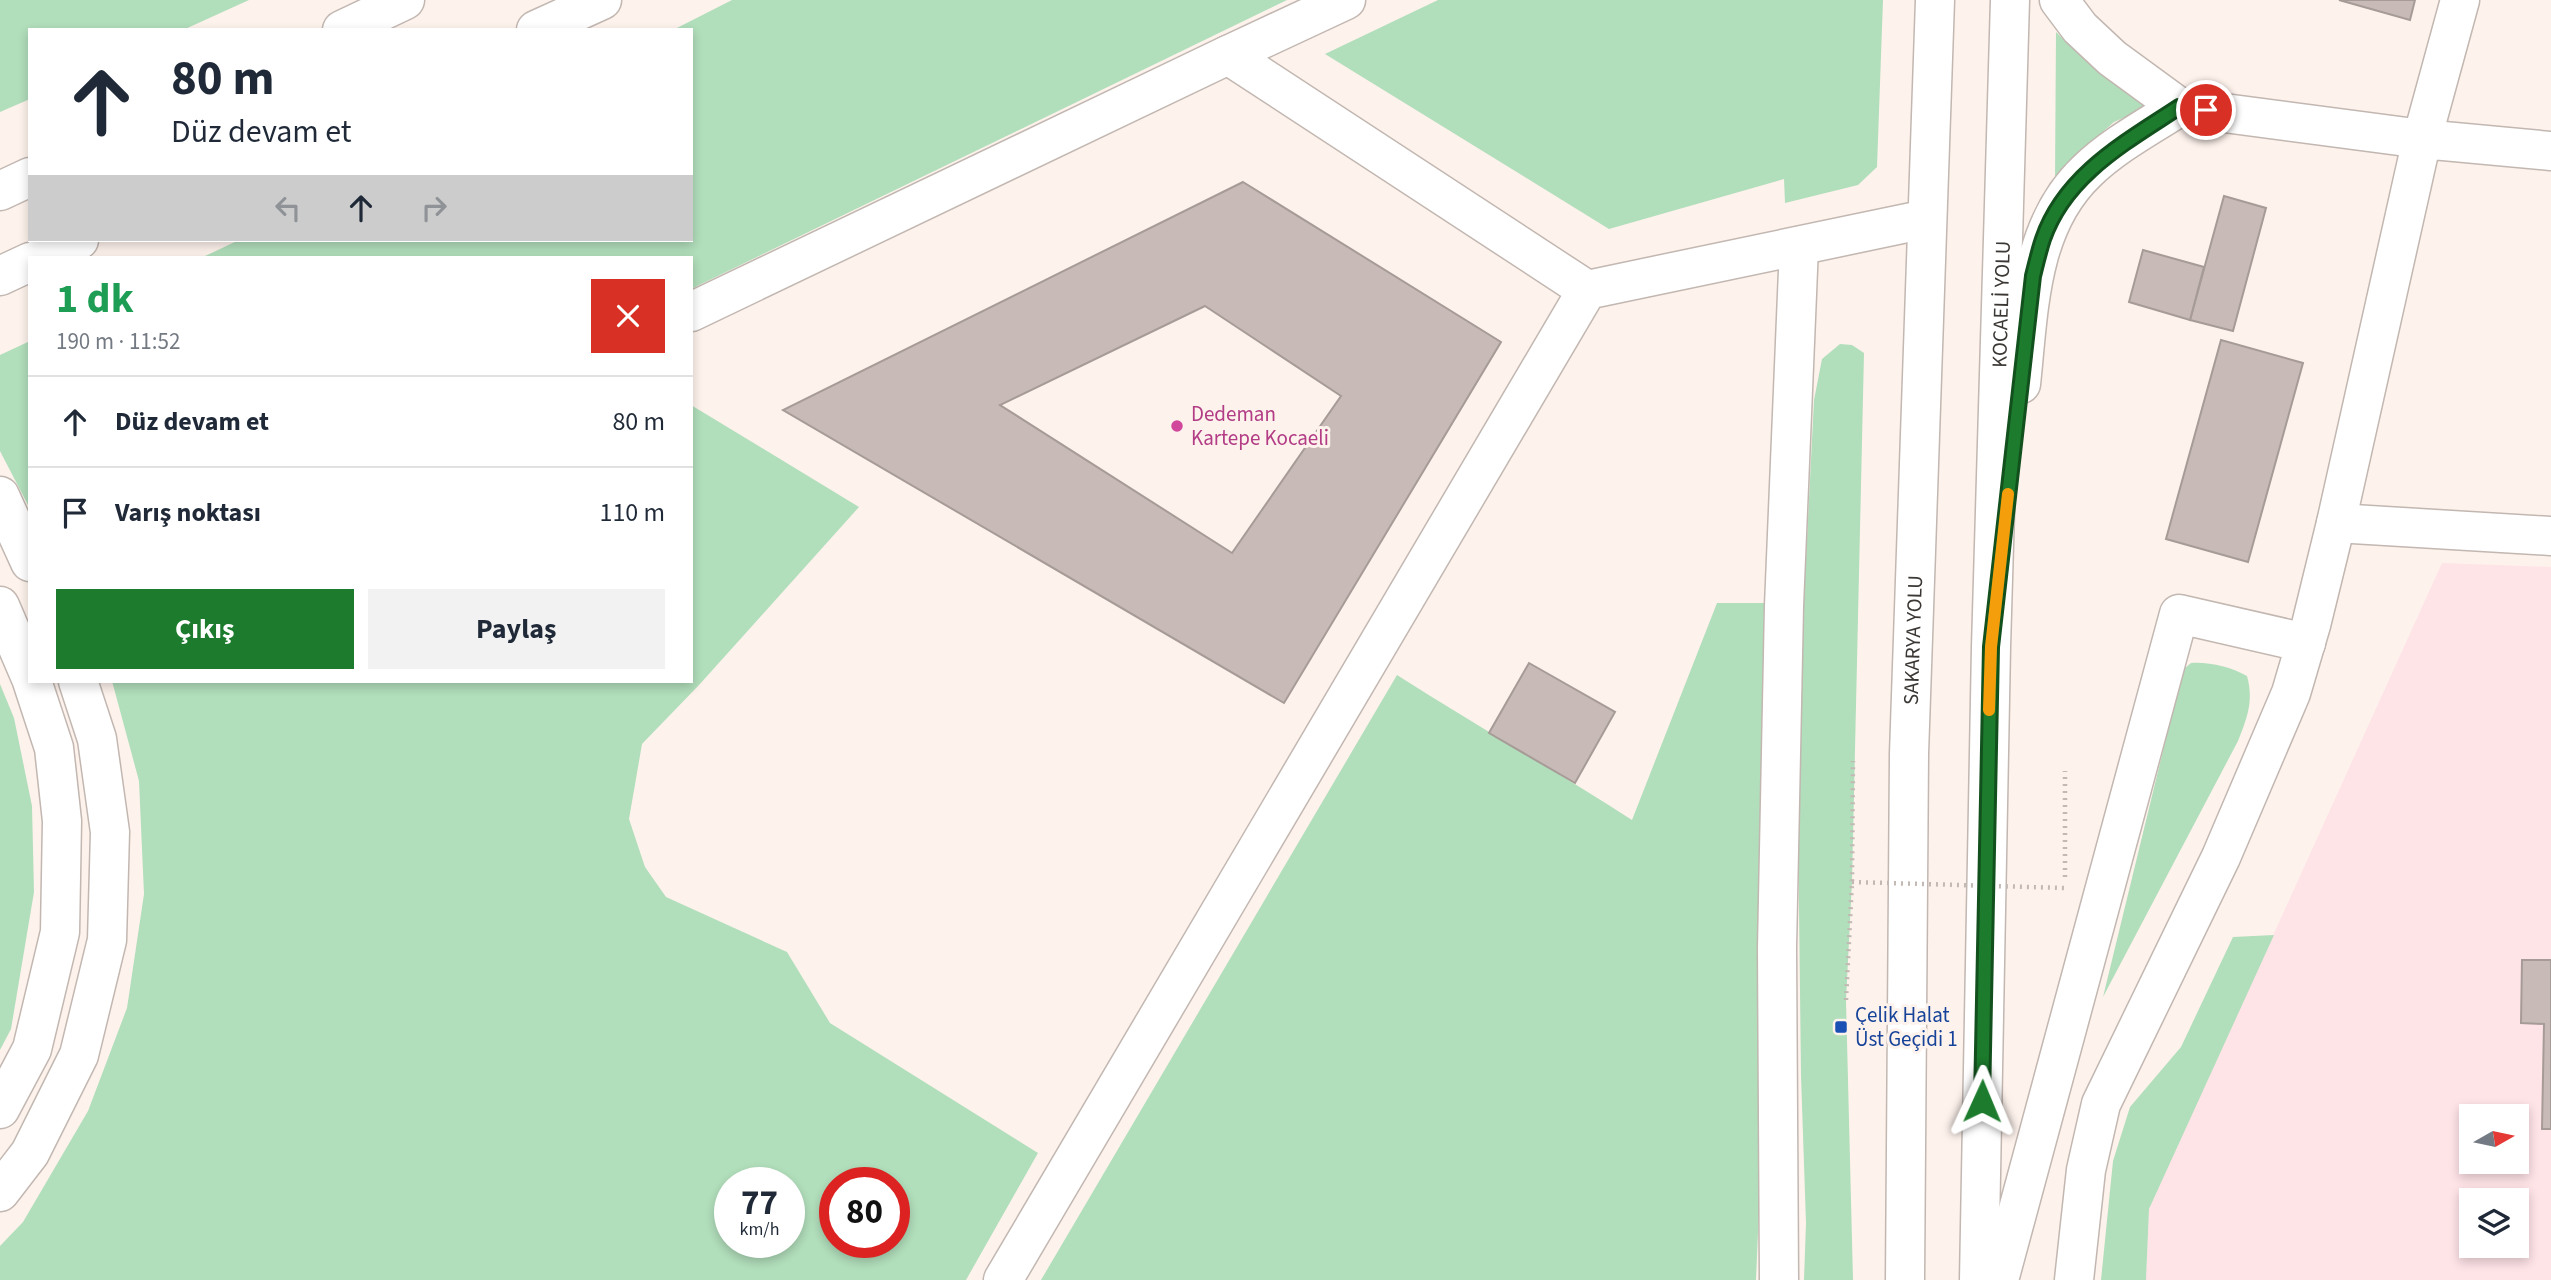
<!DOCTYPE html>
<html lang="tr">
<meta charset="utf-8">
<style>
body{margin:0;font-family:"Source Sans 3",sans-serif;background:#f2f2f3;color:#1f2937;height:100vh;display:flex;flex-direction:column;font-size:26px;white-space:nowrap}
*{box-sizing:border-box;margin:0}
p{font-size:23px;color:#747a83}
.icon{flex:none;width:38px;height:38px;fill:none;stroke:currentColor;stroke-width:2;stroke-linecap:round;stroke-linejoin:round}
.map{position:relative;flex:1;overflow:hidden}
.details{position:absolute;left:28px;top:256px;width:665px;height:427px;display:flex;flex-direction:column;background:#fff;border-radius:0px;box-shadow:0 4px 10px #0003}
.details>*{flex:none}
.top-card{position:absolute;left:28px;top:28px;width:665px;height:214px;border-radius:0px;box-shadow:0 4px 10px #0003;background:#fff;color:#1f2937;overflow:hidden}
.needle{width:46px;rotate:81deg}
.fabs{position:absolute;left:2459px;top:1104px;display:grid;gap:14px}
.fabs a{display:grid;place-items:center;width:70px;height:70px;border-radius:0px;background:#fff;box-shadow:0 4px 10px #0003;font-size:35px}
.speed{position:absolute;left:714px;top:1167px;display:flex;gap:14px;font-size:35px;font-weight:700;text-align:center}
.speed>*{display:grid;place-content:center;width:91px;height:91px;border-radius:50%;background:#fff;box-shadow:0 4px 10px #0003;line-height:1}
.speed small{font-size:18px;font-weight:400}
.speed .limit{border:10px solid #d22;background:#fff;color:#111}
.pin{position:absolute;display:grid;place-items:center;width:60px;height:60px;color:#fff;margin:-30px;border:4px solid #fff;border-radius:50%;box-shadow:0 2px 7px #0007}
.me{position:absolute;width:77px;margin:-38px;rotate:1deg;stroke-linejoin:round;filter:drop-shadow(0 0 5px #0008)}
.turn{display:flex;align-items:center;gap:24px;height:147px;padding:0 28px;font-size:32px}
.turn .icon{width:91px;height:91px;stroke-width:2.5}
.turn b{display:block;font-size:49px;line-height:60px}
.lanes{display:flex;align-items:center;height:66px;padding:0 28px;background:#0003;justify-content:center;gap:35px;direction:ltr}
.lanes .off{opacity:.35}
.round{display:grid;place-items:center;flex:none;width:74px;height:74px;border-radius:0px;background:#f2f2f3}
.headline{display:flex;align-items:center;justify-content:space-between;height:119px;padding:0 28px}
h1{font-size:42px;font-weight:700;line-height:52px;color:#1e9e55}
.cta{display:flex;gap:14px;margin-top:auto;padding:14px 28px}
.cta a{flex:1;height:80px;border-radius:0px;background:#1c7b2c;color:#fff;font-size:28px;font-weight:700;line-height:80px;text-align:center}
.cta a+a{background:#f2f2f3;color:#1f2937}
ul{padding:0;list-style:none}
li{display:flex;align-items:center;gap:21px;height:91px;padding:0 28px;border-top:2px solid #e0e1e3}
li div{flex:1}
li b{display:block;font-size:26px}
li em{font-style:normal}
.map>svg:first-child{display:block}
</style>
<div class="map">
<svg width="2551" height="1280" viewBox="0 0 2551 1280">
<rect width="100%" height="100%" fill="#fef2ec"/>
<path fill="#fee3e7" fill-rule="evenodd" d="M 2442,563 L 2551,567 L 2551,1280 L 2146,1280 L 2149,1209 ZM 2471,1116 L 2516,1116 L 2516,1162 L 2471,1162 ZM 2471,1200 L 2516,1200 L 2516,1246 L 2471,1246 Z"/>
<g fill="#b1debb" fill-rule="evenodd">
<path d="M 0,0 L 249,0 L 183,30 L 30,30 L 30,99 L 0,112 Z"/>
<path d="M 732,0 L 1287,0 L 691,289 L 691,257 L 203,257 L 239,240 L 691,240 L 691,30 L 673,30 Z"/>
<path d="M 1438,0 L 1883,0 L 1877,167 L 1858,185 L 1785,203 L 1784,179 L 1609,229 L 1325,54 Z"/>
<path d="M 2056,32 C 2086,62 2113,84 2150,106 L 2114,122 L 2091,142 L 2055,180 Z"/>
<path d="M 30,341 L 30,509 L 0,451 L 0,355 Z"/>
<path d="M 1840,344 L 1852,345 L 1864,353 L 1852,882 L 1846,1000 L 1853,1280 L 1804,1280 L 1806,1223 L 1801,1076 L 1797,738 L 1814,400 L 1822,359 Z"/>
<path d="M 691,405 L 859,507 L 699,685 L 642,744 L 629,819 L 645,867 L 666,897 L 787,952 L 830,1023 L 1038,1153 L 966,1280 L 0,1280 L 0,1246 L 23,1222 L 88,1111 L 127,1008 L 144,894 L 139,781 L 112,681 L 691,681 ZM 730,1183 L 789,1183 L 789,1242 L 730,1242 ZM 835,1183 L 894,1183 L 894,1242 L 835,1242 Z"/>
<path d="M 1717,603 L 1764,603 L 1761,1160 L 1756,1280 L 1041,1280 L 1397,675 C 1475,725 1555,770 1632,820 Z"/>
<path d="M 2191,663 C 2211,662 2230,667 2247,676 C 2254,701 2247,718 2238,741 L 2103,997 L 2181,677 L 2185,668 Z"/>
<path d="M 0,684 L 14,718 L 32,806 L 34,892 L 11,1029 L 0,1050 Z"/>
<path d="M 2274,935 L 2149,1209 L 2146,1280 L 2101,1280 L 2113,1161 L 2130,1107 L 2181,1047 L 2233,937 Z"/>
</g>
<g fill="#c7bab7" stroke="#a79b97" stroke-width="2" fill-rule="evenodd">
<path d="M 2339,0 L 2415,0 L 2410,20 Z"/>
<path d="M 1243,182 L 1501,342 L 1284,703 L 783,410 ZM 1205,306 L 1341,396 L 1232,553 L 1000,405 Z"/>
<path d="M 2224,196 L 2266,208 L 2233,331 L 2190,320 Z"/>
<path d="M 2143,250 L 2204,267 L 2190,320 L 2129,302 Z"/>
<path d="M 2221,340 L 2303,363 L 2248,562 L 2166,539 Z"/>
<path d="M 1529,663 L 1615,712 L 1575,783 L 1489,733 Z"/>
<path d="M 2522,960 L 2551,960 L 2551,1129 L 2542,1129 L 2544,1024 L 2521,1023 Z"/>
</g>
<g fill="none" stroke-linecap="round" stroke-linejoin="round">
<g stroke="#c2b7b1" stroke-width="41">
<g id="minor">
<path d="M 1228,55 L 1346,0"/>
<path d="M 691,312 L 1228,55 L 1587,290"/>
<path d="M 2336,523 L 2551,536"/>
<path d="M 1003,1280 L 1587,290 L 1926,219"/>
<path d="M 1779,1280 L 1777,948 L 1784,606 L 1799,246"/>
<path d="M 2074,1280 L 2086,1170 L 2101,1104 L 2221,857 L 2291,693 L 2311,625 L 2336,523 L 2422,139 L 2551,151"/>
</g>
</g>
<g stroke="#c2b7b1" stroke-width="41">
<path id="tertiary" d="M 1999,1280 L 2179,614 L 2306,643"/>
</g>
<g stroke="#c2b7b1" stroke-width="41">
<path id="secondary" d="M 2179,107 L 2422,139 L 2460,0"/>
</g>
<g stroke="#c2b7b1" stroke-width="41">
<g id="trunk">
<path d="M 2021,384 C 2029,310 2029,226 2087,171 C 2114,145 2148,127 2179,107 L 2112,58 L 2080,28 L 2059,0"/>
<path id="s1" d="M 1905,1280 L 1909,754 L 1935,0"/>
<path id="s2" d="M 1979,1280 L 1991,647 L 2010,0"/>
</g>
</g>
<g stroke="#c2b7b1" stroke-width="41">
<g id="motorway">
<path d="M 342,30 L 405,0"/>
<path d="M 536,30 L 602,0"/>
<path d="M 0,191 L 30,177"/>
<path d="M 41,257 L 79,240"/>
<path d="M 0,276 L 30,262"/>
<path d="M 0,496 L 30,562"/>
<path d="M 0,606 L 30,676"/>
<path d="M 0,1109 L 32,1049 L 60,932 L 62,821 L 54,748 L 32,681"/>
<path d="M 0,1192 L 30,1153 L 79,1055 L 107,940 L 110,832 L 97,739 L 78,681"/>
</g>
</g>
<g stroke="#c3b9b4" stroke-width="4.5" stroke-dasharray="2 5" stroke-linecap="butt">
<path d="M 2065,877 L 2065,771"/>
<path d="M 1846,1000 L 1852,882 L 1853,761"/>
</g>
<use href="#minor" stroke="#fff" stroke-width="38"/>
<use href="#tertiary" stroke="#fff" stroke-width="38"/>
<use href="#secondary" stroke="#fff" stroke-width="38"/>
<use href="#trunk" stroke="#fff" stroke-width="38"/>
<use href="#motorway" stroke="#fff" stroke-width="38"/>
<path stroke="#c3b9b4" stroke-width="4.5" stroke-dasharray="2 5" stroke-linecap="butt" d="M 1852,882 L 2065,888"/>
</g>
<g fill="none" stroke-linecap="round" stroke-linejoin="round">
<g stroke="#12501d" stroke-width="18">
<path id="route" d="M 1982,1101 L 1991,647 L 2033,276 C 2036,264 2039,251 2043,239 C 2065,175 2126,142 2179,107 L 2206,110"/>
</g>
<use href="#route" stroke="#1c7b2c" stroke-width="12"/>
<path stroke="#f59e0b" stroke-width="12" d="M 1989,710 L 1991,647 L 2008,494"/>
</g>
<circle fill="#d1479c" stroke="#fef2ec" stroke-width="2.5" cx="1177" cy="426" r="7"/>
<rect fill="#1a4fb4" stroke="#fef2ec" stroke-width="2.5" x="1834" y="1020" width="14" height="14" rx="3.5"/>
<g text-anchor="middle" stroke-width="6" stroke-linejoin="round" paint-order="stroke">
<g font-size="21" fill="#3b3734" stroke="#fef2ec">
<text dy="7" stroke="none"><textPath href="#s2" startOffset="976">KOCAELİ YOLU</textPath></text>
<text dy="7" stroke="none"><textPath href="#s1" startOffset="640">SAKARYA YOLU</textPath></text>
</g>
<g font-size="21" fill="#b23c85" stroke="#fef2ec" text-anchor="start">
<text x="1191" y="421">Dedeman<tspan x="1191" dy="24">Kartepe Kocaeli</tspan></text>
</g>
<g font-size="21" fill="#164399" stroke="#fef2ec" text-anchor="start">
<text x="1855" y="1022">Çelik Halat<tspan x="1855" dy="24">Üst Geçidi 1</tspan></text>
</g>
</g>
</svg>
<div class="fabs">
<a><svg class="needle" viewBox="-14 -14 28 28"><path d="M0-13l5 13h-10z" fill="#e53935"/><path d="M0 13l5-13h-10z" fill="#747a83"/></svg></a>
<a><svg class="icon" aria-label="layers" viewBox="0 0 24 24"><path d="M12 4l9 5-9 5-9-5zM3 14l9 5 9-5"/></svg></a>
</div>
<div class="speed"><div>77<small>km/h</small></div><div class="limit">80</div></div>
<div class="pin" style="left:2206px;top:110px;background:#d93025"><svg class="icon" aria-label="arrive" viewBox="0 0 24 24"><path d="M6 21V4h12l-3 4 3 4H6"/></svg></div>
<svg class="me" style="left:1982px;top:1101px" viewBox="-20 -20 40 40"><path d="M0-17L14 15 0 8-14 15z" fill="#1c7b2c" stroke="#fff" stroke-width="4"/></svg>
<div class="top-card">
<div class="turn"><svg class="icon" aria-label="ahead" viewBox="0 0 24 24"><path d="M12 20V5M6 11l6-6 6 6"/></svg><div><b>80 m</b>Düz devam et</div></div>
<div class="lanes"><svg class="icon off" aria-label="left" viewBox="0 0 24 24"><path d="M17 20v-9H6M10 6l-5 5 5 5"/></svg><svg class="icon" aria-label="ahead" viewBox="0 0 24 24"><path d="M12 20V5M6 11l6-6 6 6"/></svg><svg class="icon off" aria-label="right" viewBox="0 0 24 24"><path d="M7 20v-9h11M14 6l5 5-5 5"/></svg></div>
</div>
<section class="details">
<div class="headline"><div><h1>1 dk</h1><p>190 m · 11:52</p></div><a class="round" style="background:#d93025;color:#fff"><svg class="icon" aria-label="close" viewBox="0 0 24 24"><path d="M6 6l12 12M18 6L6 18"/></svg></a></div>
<ul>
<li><svg class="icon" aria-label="ahead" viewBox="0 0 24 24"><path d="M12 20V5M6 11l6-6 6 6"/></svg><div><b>Düz devam et</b></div><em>80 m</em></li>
<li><svg class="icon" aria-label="arrive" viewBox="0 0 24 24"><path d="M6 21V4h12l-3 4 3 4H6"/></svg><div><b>Varış noktası</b></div><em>110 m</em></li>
</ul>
<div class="cta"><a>Çıkış</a><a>Paylaş</a></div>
</section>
</div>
